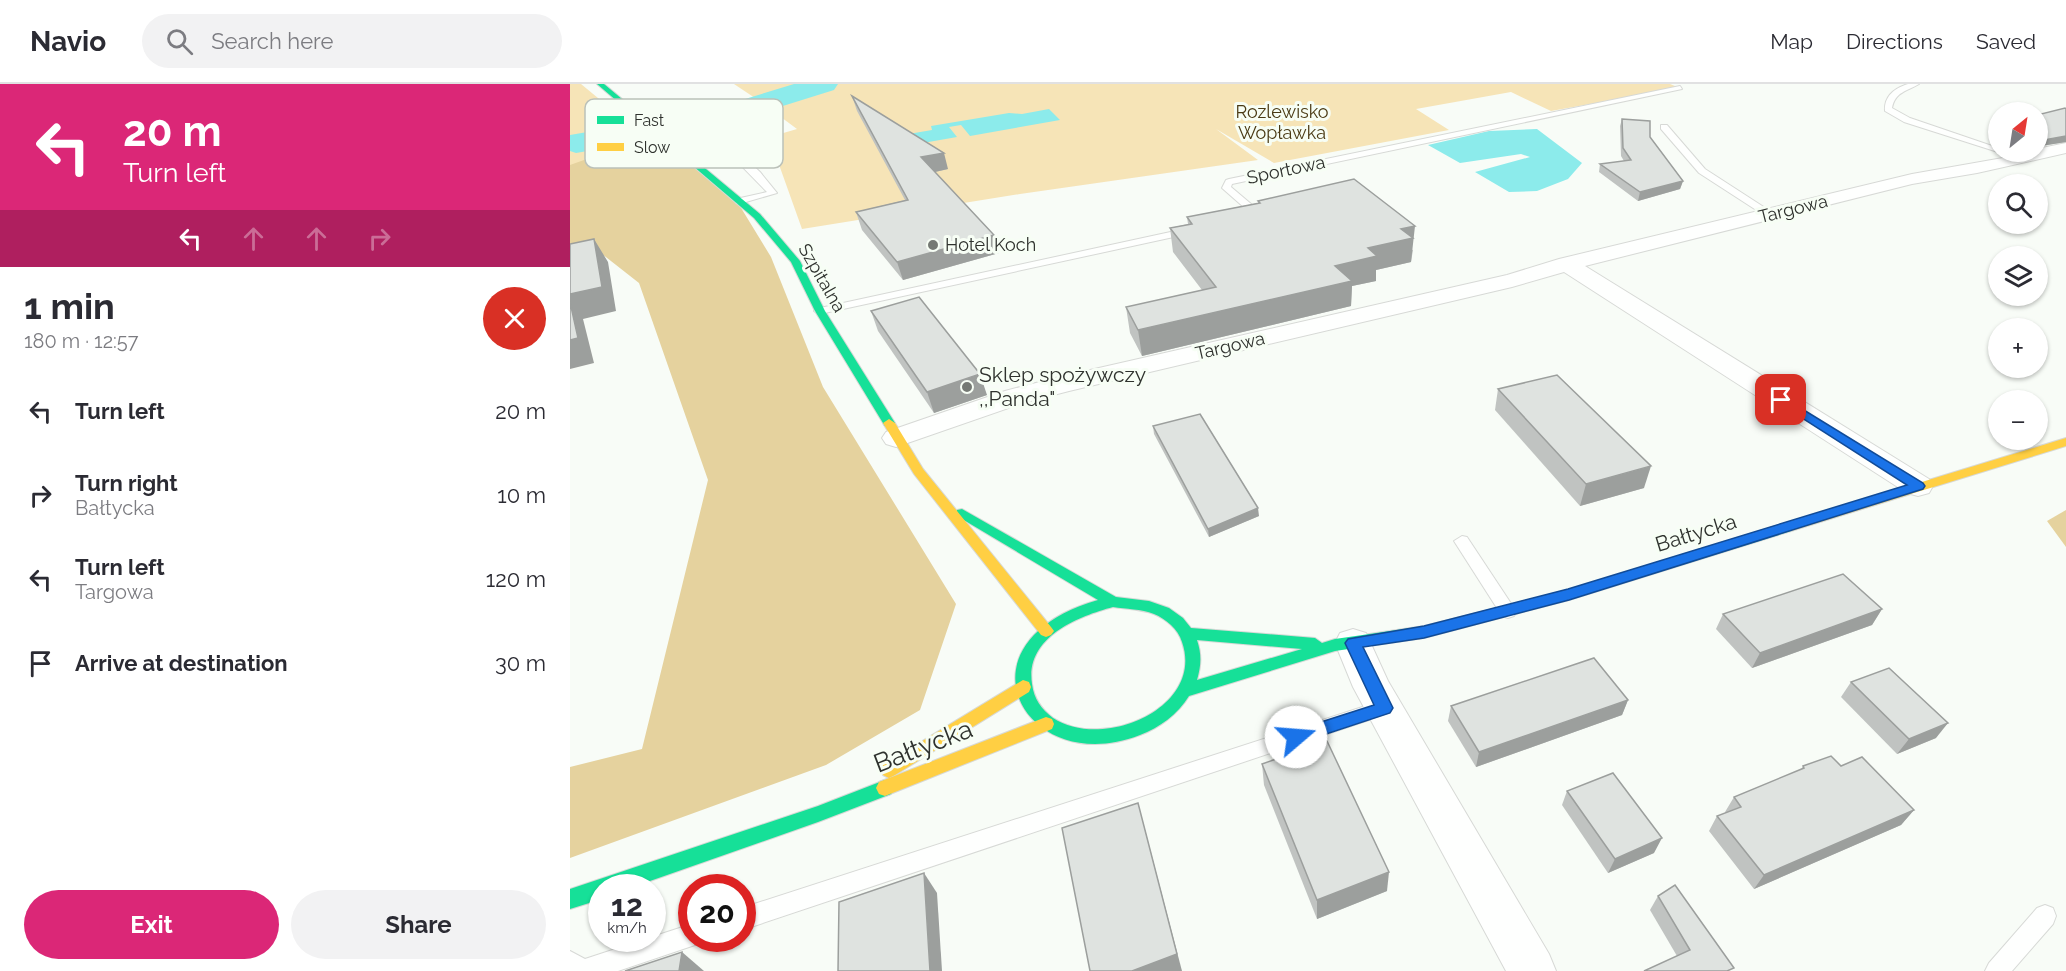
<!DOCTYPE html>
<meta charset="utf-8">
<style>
body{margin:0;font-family:Raleway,sans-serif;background:#f2f2f3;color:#2b2b33;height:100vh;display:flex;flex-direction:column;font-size:22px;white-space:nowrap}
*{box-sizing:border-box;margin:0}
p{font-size:20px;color:#7c7c81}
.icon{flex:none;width:33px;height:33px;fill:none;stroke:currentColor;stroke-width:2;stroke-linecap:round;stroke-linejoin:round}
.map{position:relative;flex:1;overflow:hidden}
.sheet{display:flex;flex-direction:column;background:#fff;width:570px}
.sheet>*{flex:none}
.guide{background:#db2777;color:#fff;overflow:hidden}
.needle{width:39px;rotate:30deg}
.controls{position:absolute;left:1418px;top:18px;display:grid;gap:12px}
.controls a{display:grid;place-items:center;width:60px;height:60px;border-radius:50%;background:#fff;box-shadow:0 2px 4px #0004;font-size:30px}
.speed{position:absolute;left:18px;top:790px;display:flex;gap:12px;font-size:30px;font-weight:700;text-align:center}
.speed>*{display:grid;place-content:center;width:78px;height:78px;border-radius:50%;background:#fff;box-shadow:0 2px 4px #0004;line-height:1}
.speed small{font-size:15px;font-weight:400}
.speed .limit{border:9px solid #d22;background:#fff;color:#111}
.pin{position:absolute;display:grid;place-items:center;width:51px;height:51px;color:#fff;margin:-26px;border-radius:12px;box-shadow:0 3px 9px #0006}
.me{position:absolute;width:66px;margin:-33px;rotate:72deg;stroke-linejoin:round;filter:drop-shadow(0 0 4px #0008)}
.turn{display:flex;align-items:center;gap:21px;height:126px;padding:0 24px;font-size:27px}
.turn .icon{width:78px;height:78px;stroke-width:2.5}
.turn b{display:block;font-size:42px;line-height:51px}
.lanes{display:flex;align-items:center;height:57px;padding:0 24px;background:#0003;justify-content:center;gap:30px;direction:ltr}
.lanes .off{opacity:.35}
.round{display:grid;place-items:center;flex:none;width:63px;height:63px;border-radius:32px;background:#f2f2f3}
.summary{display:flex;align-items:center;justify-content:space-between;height:102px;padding:0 24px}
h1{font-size:36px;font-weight:700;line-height:45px}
.button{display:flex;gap:12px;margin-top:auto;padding:12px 24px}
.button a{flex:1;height:69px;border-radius:36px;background:#db2777;color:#fff;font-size:24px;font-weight:700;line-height:69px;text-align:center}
.button a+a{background:#f2f2f3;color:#2b2b33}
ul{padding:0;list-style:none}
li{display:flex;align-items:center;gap:18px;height:84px;padding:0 24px}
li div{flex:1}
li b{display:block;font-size:22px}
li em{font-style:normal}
header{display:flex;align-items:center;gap:36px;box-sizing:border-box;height:84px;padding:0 30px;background:#fff;border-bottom:2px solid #e1e1e2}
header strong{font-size:28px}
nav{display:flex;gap:33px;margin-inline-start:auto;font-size:21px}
.search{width:420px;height:54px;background:#f2f2f3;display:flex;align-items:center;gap:15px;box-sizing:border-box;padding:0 21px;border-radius:33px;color:#7c7c81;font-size:22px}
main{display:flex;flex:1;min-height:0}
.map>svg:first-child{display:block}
</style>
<header>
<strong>Navio</strong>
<div class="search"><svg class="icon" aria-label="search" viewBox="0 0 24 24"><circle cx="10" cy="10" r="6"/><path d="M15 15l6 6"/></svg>Search here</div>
<nav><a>Map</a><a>Directions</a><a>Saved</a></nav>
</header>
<main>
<section class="sheet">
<div class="guide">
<div class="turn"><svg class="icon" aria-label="left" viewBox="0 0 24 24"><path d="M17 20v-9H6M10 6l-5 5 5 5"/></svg><div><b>20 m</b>Turn left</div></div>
<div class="lanes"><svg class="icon" aria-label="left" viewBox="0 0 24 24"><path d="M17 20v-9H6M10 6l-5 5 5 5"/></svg><svg class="icon off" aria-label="ahead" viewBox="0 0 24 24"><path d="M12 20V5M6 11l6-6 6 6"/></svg><svg class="icon off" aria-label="ahead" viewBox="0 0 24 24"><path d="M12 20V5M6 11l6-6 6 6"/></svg><svg class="icon off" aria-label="right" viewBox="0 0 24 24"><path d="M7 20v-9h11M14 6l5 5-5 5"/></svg></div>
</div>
<div class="summary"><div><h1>1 min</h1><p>180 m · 12:57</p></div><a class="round" style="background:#d93025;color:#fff"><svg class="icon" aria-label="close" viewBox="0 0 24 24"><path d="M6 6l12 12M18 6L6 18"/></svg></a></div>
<ul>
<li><svg class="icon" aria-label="left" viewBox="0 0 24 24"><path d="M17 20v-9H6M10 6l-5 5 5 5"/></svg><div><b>Turn left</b></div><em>20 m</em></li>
<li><svg class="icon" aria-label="right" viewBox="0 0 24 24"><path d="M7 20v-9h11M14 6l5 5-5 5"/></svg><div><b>Turn right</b><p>Bałtycka</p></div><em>10 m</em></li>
<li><svg class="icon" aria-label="left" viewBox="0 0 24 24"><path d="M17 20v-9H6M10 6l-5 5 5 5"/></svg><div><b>Turn left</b><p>Targowa</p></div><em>120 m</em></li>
<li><svg class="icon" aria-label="arrive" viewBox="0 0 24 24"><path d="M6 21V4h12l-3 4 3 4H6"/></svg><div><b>Arrive at destination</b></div><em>30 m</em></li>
</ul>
<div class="button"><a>Exit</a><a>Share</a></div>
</section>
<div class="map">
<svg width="1496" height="887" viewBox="0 0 1496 887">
<rect width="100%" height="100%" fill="#f8fcf7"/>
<g fill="#f6e4b7">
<path d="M 0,0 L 11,0 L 34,19 L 93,75 L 0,153 Z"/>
<path d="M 164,0 L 254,0 L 196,18 L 188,16 Z"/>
<path d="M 267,0 L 1100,0 L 1110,4 L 981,27 L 941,8 L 846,25 L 879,46 L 704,79 L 646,45 L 688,76 L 450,110 L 232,145 L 207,75 L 183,58 L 227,45 L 196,22 L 239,6 Z"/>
</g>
<g fill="#e5d29e">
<path d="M 81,52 L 165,114 L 201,173 L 253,303 L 386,520 L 350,626 L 256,681 L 0,774 L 0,683 L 72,665 L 138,396 L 69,199 L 18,159 L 0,163 L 0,81 Z"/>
<path d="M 1496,426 L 1496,463 L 1477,437 Z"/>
</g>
<g fill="#8cebeb">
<path d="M 479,25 L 490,36 L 400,52 L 391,41 L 379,43 L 387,53 L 313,66 L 309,55 L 362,46 L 361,42 L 439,29 L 452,30 Z"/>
<path d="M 967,45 L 1012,79 L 998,95 L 967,107 L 939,108 L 905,88 L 960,73 L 951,70 L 890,79 L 858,61 L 919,47 Z"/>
</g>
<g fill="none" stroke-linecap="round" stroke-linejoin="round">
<g fill="#8cebeb" fill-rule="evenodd">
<path d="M 224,0 L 268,0 L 264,6 L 181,32 L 103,52 L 92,49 L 87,42 L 92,35 L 162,19 Z"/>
<path d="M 29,46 L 41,49 L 45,56 L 41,63 L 6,69 L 0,67 L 0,51 Z"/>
</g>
<g stroke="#d7d9d6" stroke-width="2">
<g id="lane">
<path d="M 1338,0 L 1349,0 C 1337,7 1325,8 1322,24 L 1340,34 L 1428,64 L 1431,69 L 1334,38 L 1315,27 C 1314,12 1325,4 1338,0 Z"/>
<path d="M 1110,2 L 1112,5 L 662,100 L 661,103 L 687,125 L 679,136 L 672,138 L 667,135 L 677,126 L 652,104 L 656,96 L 659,95 Z"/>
<path d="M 176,31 L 201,51 L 162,62 L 190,88 L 207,109 L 169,120 L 166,119 L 166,115 L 197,108 L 154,64 L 113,73 L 109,71 L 150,60 L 130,44 L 130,40 ZM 174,36 L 191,50 L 157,58 L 139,43 Z"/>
<path d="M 1091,41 L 1097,41 L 1135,85 L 1203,129 L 1203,133 L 1197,133 L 1129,89 L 1091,45 Z"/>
<path d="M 619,144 L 622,145 L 622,149 L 250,230 L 244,227 L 250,224 Z"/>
<path d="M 892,452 L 897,453 L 944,524 L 946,528 L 944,532 L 938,534 L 932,532 L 884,457 Z"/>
<path d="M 814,616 L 820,619 L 823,624 L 820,629 L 172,846 L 172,824 Z"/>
<path d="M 1475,821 L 1483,824 L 1486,832 L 1483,840 L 1442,887 L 1415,887 L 1419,879 L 1467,824 Z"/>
<path d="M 122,840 L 122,855 L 132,855 L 130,859 L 122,862 L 48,887 L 0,887 L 0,867 L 15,875 L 76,855 L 82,855 L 82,853 Z"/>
</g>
</g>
<g stroke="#d7d9d6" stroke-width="2">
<g id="street">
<path d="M 1496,59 L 1496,69 L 1407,89 L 1342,100 L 1015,182 L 1359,395 L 1363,402 L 1359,409 L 1348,412 L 1337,409 L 994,188 L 942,203 L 499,307 L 453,319 L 326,363 L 316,360 L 312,354 L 316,348 L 435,307 L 485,294 L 937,191 L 989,175 L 1342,90 L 1467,68 L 1467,65 Z"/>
<path d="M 783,545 L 796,549 L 818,597 L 979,870 L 986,887 L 936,887 L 783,603 L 765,559 L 770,549 Z"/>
</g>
</g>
<g stroke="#d7d9d6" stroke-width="2">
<g id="fast">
<path d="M 27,0 L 34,0 L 190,130 L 230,177 L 255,227 L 325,339 L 323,342 L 315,342 L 313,339 L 245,227 L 221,178 L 184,134 Z"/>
<path d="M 392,425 L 546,513 L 579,517 L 599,524 L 613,534 L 621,544 L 745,554 L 752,559 L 765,555 L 854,542 L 999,506 L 1216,439 L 1223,444 L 1221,447 L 999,516 L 854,554 L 765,567 L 619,612 C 608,630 589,644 570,651 C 455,696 379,559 528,516 L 387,432 L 385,429 L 387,426 ZM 543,523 C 556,525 571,525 584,530 C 596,535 608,545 612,558 C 635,624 533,667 483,634 C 471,625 464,615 462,600 C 455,554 506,533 543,523 ZM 627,556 L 732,565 L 627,596 C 631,582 632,571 627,556 Z"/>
<path d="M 315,696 L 321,698 L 324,704 L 321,710 L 248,738 L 60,804 L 32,804 L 32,815 L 0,825 L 0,805 L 248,722 Z"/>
</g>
</g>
<g stroke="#d7d9d6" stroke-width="2">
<g id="slow">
<path d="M 319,335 L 325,339 L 353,385 L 481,543 L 484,547 L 481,551 L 476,553 L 471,551 L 344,390 L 313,339 Z"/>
<path d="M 1496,354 L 1496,362 L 1221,447 L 1211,447 L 1209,444 L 1211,441 Z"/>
<path d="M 453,596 L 459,598 L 461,603 L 459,608 L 325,691 L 319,694 L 313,691 L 310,686 L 313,681 Z"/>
<path d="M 476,633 L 482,635 L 484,640 L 482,645 L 315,712 L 309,710 L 306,704 L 309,698 Z"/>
</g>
</g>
<use href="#lane" fill="#fefffe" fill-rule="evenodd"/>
<use href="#street" fill="#fefffe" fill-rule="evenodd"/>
<use href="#fast" fill="#16e098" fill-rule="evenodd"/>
<use href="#slow" fill="#ffcf43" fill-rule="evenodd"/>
</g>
<g fill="#c0c3c1">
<path d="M 282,12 L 378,85 L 365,88 L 424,151 L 429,169 L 333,196 L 292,146 L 286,128 L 335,116 L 287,27 Z"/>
<path d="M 1496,25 L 1496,58 L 1471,62 L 1467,61 L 1467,31 Z"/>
<path d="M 1052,35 L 1080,53 L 1113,97 L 1110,105 L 1068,117 L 1029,88 L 1030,80 L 1054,77 L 1051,72 L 1050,42 Z"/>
<path d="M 688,117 L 843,166 L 841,178 L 806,186 L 806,197 L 782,202 L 781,222 L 572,272 L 560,249 L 556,223 L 632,206 L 603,168 L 600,144 L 618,140 L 617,133 L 688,119 Z"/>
<path d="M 301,227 L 417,311 L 364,329 L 308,247 Z"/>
<path d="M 928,305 L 1074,404 L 1010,422 L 925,326 Z"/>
<path d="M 583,342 L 689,432 L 639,453 L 584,350 Z"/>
<path d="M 1312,525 L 1302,541 L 1182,584 L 1146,545 L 1153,530 Z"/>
<path d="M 1281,598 L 1366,654 L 1327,670 L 1271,613 Z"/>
<path d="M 1058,616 L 1052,631 L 906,683 L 878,637 L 881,622 Z"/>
<path d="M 692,680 L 817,807 L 747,835 L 694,701 Z"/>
<path d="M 1233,682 L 1271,682 L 1344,726 L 1331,741 L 1184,805 L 1139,747 L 1147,732 L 1156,729 L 1155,728 L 1164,713 L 1231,686 Z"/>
<path d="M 997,707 L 1084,769 L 1038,789 L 992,721 Z"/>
<path d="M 1088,812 L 1164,884 L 1107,872 L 1080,826 Z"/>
</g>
<g fill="#9c9f9d">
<path d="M 1496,52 L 1496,58 L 1471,62 L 1474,56 Z"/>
<path d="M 374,69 L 378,85 L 356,90 L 351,73 Z"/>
<path d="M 1113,97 L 1110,105 L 1068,117 L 1070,108 Z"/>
<path d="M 845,142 L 841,178 L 806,186 L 806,197 L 782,202 L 781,222 L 572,272 L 568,246 L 765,182 L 831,145 Z"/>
<path d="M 424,151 L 429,169 L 333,196 L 327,178 Z"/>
<path d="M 24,155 L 38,178 L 46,227 L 13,235 L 24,279 L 0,285 L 0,210 Z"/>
<path d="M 410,290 L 417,311 L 364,329 L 357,308 Z"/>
<path d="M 1081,382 L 1074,404 L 1010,422 L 1016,400 Z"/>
<path d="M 688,424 L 689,432 L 639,453 L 638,445 Z"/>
<path d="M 1312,525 L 1302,541 L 1182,584 L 1190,569 Z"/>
<path d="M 1058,616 L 1052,631 L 906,683 L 909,668 Z"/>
<path d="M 1378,639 L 1366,654 L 1327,670 L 1339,655 Z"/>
<path d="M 568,719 L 612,887 L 562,887 Z"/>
<path d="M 1344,726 L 1331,741 L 1184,805 L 1194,791 Z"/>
<path d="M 1092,754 L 1084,769 L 1038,789 L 1045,775 Z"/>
<path d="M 819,788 L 817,807 L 747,835 L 747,816 Z"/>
<path d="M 354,789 L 367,809 L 372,887 L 360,887 Z"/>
<path d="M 112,868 L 134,887 L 109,887 Z"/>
</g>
<g fill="#dfe3e0" stroke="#9c9f9d" stroke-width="1.5">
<path d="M 282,12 L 374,69 L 351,73 L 424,151 L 327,178 L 286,128 L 338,116 Z"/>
<path d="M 1495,24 L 1496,25 L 1496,52 L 1474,56 L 1467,54 L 1467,31 Z"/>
<path d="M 1052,35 L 1080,37 L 1080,53 L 1113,97 L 1070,108 L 1030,80 L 1061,76 L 1053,64 Z"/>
<path d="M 784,95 L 845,142 L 831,145 L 843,154 L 798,164 L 807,172 L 765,182 L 782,197 L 568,246 L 556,223 L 646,203 L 600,144 L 622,140 L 617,133 L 690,119 L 688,117 Z"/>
<path d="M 24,155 L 32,203 L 0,210 L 0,160 Z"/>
<path d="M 349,213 L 410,290 L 357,308 L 301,227 Z"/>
<path d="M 0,218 L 8,254 L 0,256 Z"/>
<path d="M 987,291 L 1081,382 L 1016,400 L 928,305 Z"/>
<path d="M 630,330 L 688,424 L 638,445 L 583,342 Z"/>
<path d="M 1273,490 L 1312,525 L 1190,569 L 1153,530 Z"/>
<path d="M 1024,574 L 1058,616 L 909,668 L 881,622 Z"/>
<path d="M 1319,584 L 1378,639 L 1339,655 L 1281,598 Z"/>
<path d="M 757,657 L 819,788 L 747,816 L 692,680 Z"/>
<path d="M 1261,672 L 1271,682 L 1292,673 L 1344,726 L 1194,791 L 1147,732 L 1171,723 L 1164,713 L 1234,684 L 1233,682 Z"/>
<path d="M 1043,689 L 1092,754 L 1045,775 L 997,707 Z"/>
<path d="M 568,719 L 607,870 L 562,887 L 520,887 L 492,744 Z"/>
<path d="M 354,789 L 360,887 L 268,887 L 269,818 Z"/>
<path d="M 1105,801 L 1164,884 L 1157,887 L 1074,887 L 1120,866 L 1088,812 Z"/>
<path d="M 112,868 L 109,887 L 55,887 Z"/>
</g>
<path fill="#1a73e8" stroke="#114b97" stroke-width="1.5" d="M 1211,312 L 1353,399 L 1355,402 L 1353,405 L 999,516 L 854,554 L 793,563 L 823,624 L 820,629 L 726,660 L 720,658 L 717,653 L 720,648 L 804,621 L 775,559 L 778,555 L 854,542 L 998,505 L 1337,401 L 1207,318 L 1206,316 Z"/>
<g fill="#757974" stroke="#f7fef5" stroke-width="2">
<circle cx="363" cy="161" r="6"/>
<circle cx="397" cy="303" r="6"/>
</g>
<g text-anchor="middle" stroke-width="6" stroke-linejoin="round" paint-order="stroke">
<g font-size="18" fill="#4a3a14" stroke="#f7fef5">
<text x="712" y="34">Rozlewisko<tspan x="712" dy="21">Wopławka</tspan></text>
</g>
<g font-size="18" fill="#2f322e" stroke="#f7fef5">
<text transform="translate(716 86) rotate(-12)" y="6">Sportowa</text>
<text transform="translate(1223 125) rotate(-14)" y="6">Targowa</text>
<text transform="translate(252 194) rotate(60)" y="6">Szpitalna</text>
<text transform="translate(660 262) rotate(-13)" y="6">Targowa</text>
</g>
<g font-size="18" fill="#2f322e" stroke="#f7fef5" text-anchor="start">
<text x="375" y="167">Hotel Koch</text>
</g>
<g font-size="21" fill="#2f322e" stroke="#f7fef5" text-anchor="start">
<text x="409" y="298">Sklep spożywczy<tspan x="409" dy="24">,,Panda"</tspan></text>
</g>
<g font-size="21" fill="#2f322e" stroke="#f7fef5">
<text transform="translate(1126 449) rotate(-17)" y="7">Bałtycka</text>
</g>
<g font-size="26" fill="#2f322e" stroke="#f7fef5">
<text transform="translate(353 662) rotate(-21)" y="9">Bałtycka</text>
</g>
</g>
<rect x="15" y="15" width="198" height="69" rx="9" fill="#f7fef5" stroke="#bbc1b9" stroke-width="1.5"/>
<rect x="27" y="32" width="27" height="8" fill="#16e098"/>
<rect x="27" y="59" width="27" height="8" fill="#ffcf43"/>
<g font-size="16" fill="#2f322e">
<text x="64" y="42">Fast</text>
<text x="64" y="69">Slow</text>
</g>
</svg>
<div class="controls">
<a><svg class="needle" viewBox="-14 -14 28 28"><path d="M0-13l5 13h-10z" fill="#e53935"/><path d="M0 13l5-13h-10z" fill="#7c7c81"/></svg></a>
<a><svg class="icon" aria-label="search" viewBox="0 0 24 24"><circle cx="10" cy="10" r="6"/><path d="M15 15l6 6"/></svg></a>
<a><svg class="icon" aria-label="layers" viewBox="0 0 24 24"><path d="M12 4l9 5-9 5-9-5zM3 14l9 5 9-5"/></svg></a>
<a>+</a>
<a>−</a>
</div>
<div class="speed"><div>12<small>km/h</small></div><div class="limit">20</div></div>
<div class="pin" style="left:1211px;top:316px;background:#d93025"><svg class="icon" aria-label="arrive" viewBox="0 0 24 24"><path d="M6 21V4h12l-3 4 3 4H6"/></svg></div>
<svg class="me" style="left:726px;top:653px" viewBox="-20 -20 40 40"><circle r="19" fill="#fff"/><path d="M0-13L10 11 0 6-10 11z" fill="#1a73e8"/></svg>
</div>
</main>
